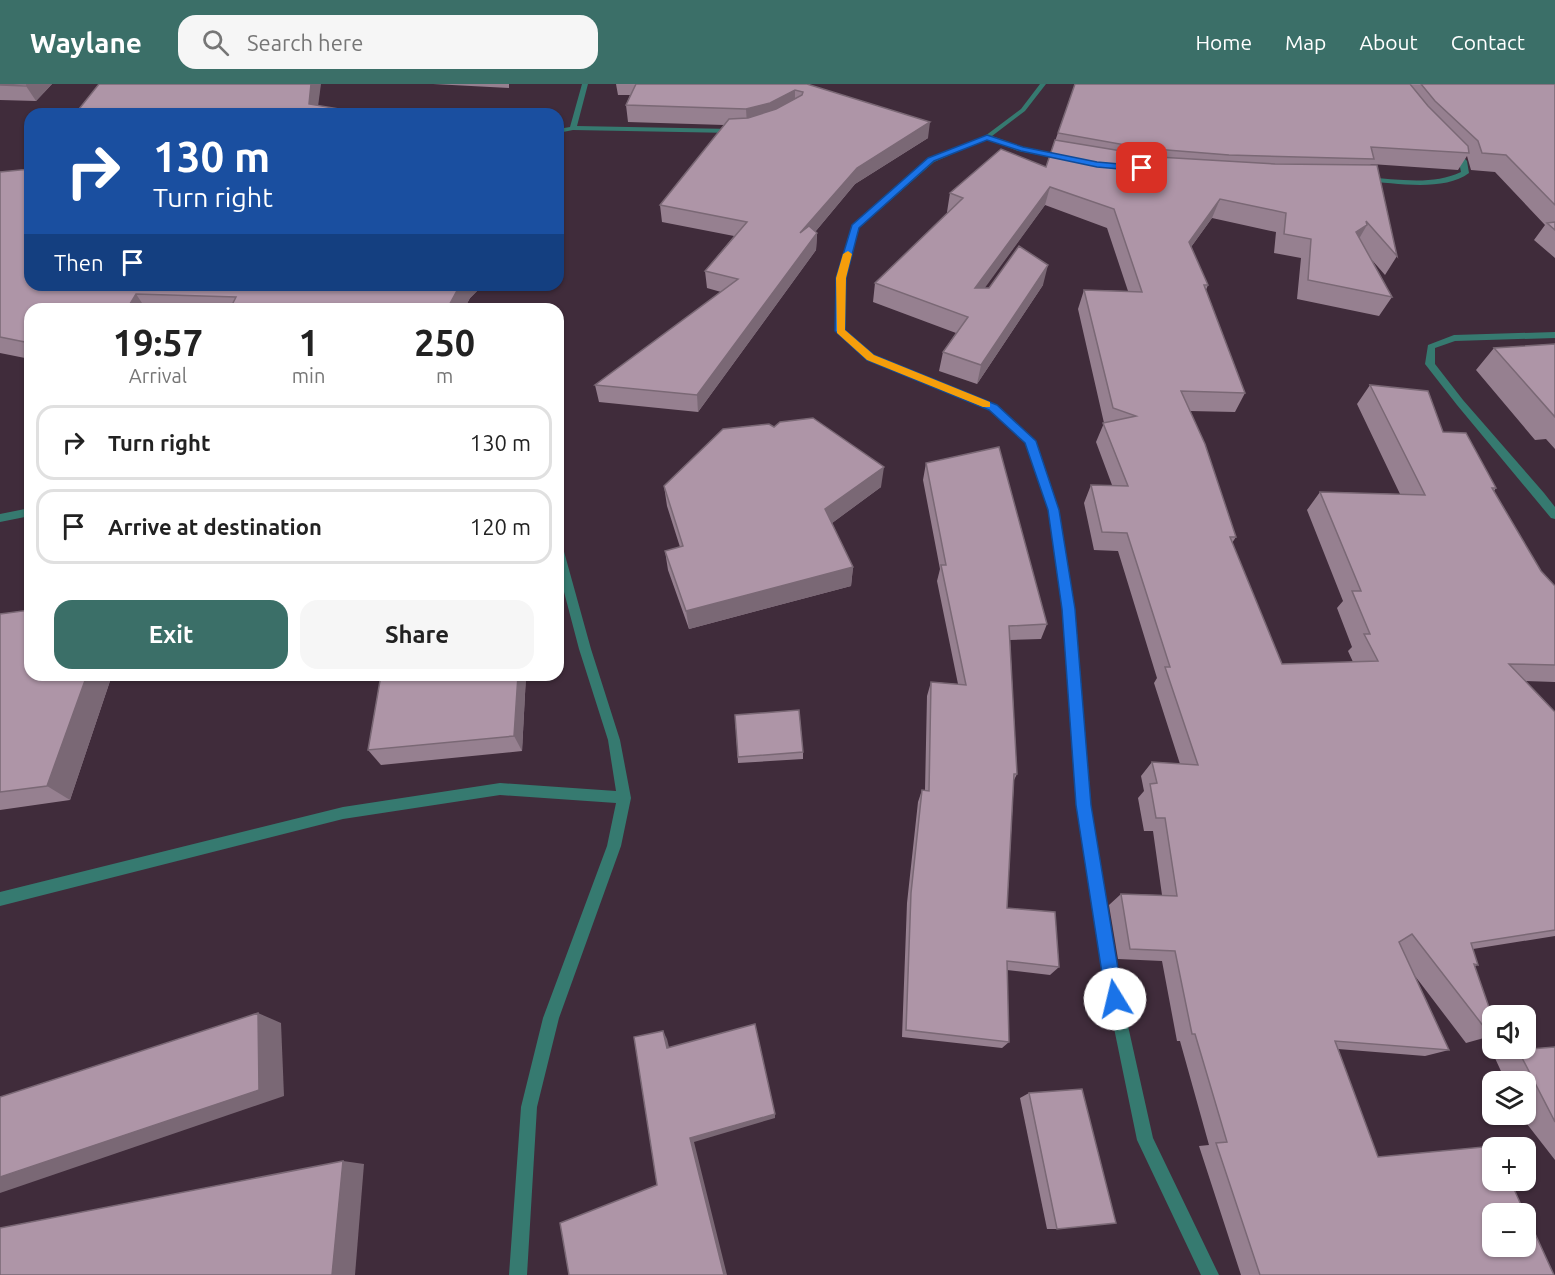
<!DOCTYPE html>
<meta charset="utf-8">
<style>
body{margin:0;font-family:Ubuntu,sans-serif;background:#f6f6f6;color:#222;height:100vh;display:flex;flex-direction:column;font-size:22px;white-space:nowrap}
*{box-sizing:border-box;margin:0}
p{font-size:20px;color:#767676}
.icon{flex:none;width:33px;height:33px;fill:none;stroke:currentColor;stroke-width:2;stroke-linecap:round;stroke-linejoin:round}
.map{position:relative;flex:1;overflow:hidden}
.drawer{position:absolute;left:24px;top:219px;width:540px;height:378px;display:flex;flex-direction:column;background:#fff;border-radius:18px;box-shadow:0 2px 4px #0004}
.drawer>*{flex:none}
.banner{position:absolute;left:24px;top:24px;width:540px;height:183px;border-radius:18px;box-shadow:0 2px 4px #0004;background:#1a4fa0;color:#fff;overflow:hidden}
.controls{position:absolute;left:1482px;top:921px;display:grid;gap:12px}
.controls a{display:grid;place-items:center;width:54px;height:54px;border-radius:12px;background:#fff;box-shadow:0 2px 4px #0004;font-size:30px}
.pin{position:absolute;display:grid;place-items:center;width:51px;height:51px;color:#fff;margin:-26px;border-radius:12px;box-shadow:0 3px 9px #0006}
.me{position:absolute;width:66px;margin:-33px;rotate:351deg;stroke-linejoin:round;filter:drop-shadow(0 0 4px #0008)}
.turn{display:flex;align-items:center;gap:21px;height:126px;padding:0 30px;font-size:27px}
.turn .icon{width:78px;height:78px;stroke-width:2.5}
.turn b{display:block;font-size:42px;line-height:51px}
.then{display:flex;align-items:center;height:57px;padding:0 30px;background:#0003;gap:12px;font-size:22px}
.eta{display:flex;justify-content:space-evenly;align-items:center;height:102px;text-align:center}
.eta b{font-size:36px;font-weight:700;line-height:42px}
.action{display:flex;gap:12px;margin-top:auto;padding:12px 30px}
.action a{flex:1;height:69px;border-radius:18px;background:#3b6f68;color:#fff;font-size:24px;font-weight:700;line-height:69px;text-align:center}
.action a+a{background:#f6f6f6;color:#222}
ul{padding:0;list-style:none}
li{display:flex;align-items:center;gap:18px;height:75px;margin:0 12px 9px;padding:0 18px;border:3px solid #e0e0e0;border-radius:18px}
li div{flex:1}
li b{display:block;font-size:22px}
li em{font-style:normal}
header{display:flex;align-items:center;gap:36px;box-sizing:border-box;height:84px;padding:0 30px;background:#3b6f68;color:#fff}
header strong{font-size:28px}
nav{display:flex;gap:33px;margin-inline-start:auto;font-size:21px}
.search{width:420px;height:54px;background:#f6f6f6;display:flex;align-items:center;gap:15px;box-sizing:border-box;padding:0 21px;border-radius:18px;color:#767676;font-size:22px}
.map>svg:first-child{display:block}
</style>
<header>
<strong>Waylane</strong>
<div class="search"><svg class="icon" aria-label="search" viewBox="0 0 24 24"><circle cx="10" cy="10" r="6"/><path d="M15 15l6 6"/></svg>Search here</div>
<nav><a>Home</a><a>Map</a><a>About</a><a>Contact</a></nav>
</header>
<div class="map">
<svg width="1555" height="1191" viewBox="0 0 1555 1191">
<rect width="100%" height="100%" fill="#402c3b"/>
<g fill="none" stroke-linecap="round" stroke-linejoin="round">
<g fill="#367a70" fill-rule="evenodd">
<path d="M 582,0 L 588,0 L 577,42 L 733,45 L 736,47 L 733,49 L 573,46 L 558,49 L 558,45 L 570,43 Z"/>
<path d="M 1040,0 L 1046,0 L 1025,27 L 992,52 L 1023,63 L 1067,72 L 1067,76 L 1018,67 L 987,55 L 934,78 L 859,144 L 845,194 L 844,246 L 874,272 L 996,321 L 1035,357 L 1058,426 L 1075,525 L 1091,721 L 1122,915 L 1153,1054 L 1219,1191 L 1201,1191 L 1137,1056 L 1108,915 L 1077,721 L 1063,525 L 1048,426 L 1026,359 L 990,325 L 868,276 L 836,247 L 837,194 L 852,141 L 928,74 L 985,52 L 1021,25 Z"/>
<path d="M 1449,64 L 1455,64 L 1467,77 L 1469,89 C 1444,108 1395,99 1365,97 L 1361,95 L 1365,93 C 1396,95 1432,102 1461,88 L 1459,78 L 1449,68 Z"/>
<path d="M 1555,248 L 1555,254 L 1455,257 L 1435,264 L 1435,280 L 1463,316 L 1544,409 L 1555,423 L 1555,435 L 1551,434 L 1457,321 L 1425,280 L 1428,261 L 1454,251 Z"/>
<path d="M 30,424 L 30,432 L 0,438 L 0,430 Z"/>
<path d="M 558,460 L 563,464 L 591,565 L 620,656 L 631,714 L 621,762 L 559,934 L 537,1023 L 527,1191 L 509,1191 L 521,1023 L 543,934 L 607,762 L 616,719 L 500,711 L 343,735 L 0,822 L 0,808 L 343,723 L 500,699 L 616,707 L 608,656 L 579,565 L 558,485 Z"/>
</g>
</g>
<g fill="#968090">
<path d="M 0,0 L 52,0 L 36,17 L 0,16 Z"/>
<path d="M 433,0 L 509,0 L 509,4 Z"/>
<path d="M 616,0 L 807,0 L 928,54 L 855,100 L 815,148 L 817,149 L 816,166 L 698,328 L 599,318 L 595,301 L 721,208 L 707,204 L 705,187 L 734,152 L 662,138 L 660,121 L 724,41 L 628,38 L 626,21 L 630,11 L 618,11 Z"/>
<path d="M 1075,0 L 1555,0 L 1555,174 L 1534,156 L 1545,141 L 1495,88 L 1471,86 L 1467,72 L 1458,86 L 1371,80 L 1370,81 L 1397,172 L 1385,191 L 1372,176 L 1392,213 L 1379,232 L 1297,215 L 1301,174 L 1274,169 L 1276,148 L 1212,134 L 1191,163 L 1208,201 L 1206,206 L 1245,309 L 1235,328 L 1190,327 L 1236,453 L 1232,459 L 1282,580 L 1353,578 L 1348,567 L 1352,563 L 1337,524 L 1343,517 L 1307,426 L 1320,408 L 1400,410 L 1357,320 L 1370,301 L 1443,348 L 1496,404 L 1494,407 L 1541,487 L 1555,502 L 1555,598 L 1525,597 L 1555,628 L 1555,852 L 1473,865 L 1478,881 L 1475,882 L 1491,952 L 1466,959 L 1415,892 L 1449,966 L 1425,972 L 1338,965 L 1378,1073 L 1554,1191 L 1241,1191 L 1199,1062 L 1209,1061 L 1180,957 L 1177,957 L 1162,877 L 1118,875 L 1109,821 L 1121,810 L 1162,811 L 1153,747 L 1144,747 L 1138,714 L 1144,707 L 1141,692 L 1152,678 L 1180,680 L 1154,599 L 1157,594 L 1118,467 L 1094,466 L 1084,419 L 1091,401 L 1112,401 L 1096,358 L 1104,339 L 1078,225 L 1084,206 L 1128,207 L 1107,144 L 1045,121 L 984,204 L 1043,201 L 977,300 L 939,287 L 943,268 L 956,249 L 873,218 L 875,199 L 948,129 L 947,128 L 950,109 L 1046,83 Z"/>
<path d="M 0,88 L 30,201 L 483,201 L 470,214 L 464,225 L 30,225 L 30,275 L 0,269 Z"/>
<path d="M 1555,260 L 1555,365 L 1546,355 L 1535,356 L 1476,286 L 1494,264 Z"/>
<path d="M 774,343 L 881,403 L 832,439 L 853,483 L 851,502 L 689,545 L 668,486 L 665,467 L 680,463 L 667,422 L 664,402 Z"/>
<path d="M 926,379 L 1047,540 L 1041,555 L 1010,556 L 1017,690 L 1014,696 L 1007,824 L 1059,883 L 1050,891 L 1007,886 L 1009,958 L 1002,964 L 902,953 L 907,819 L 918,718 L 922,706 L 925,706 L 927,612 L 931,598 L 958,600 L 937,497 L 940,485 L 923,396 Z"/>
<path d="M 0,530 L 30,591 L 112,591 L 70,716 L 0,726 Z"/>
<path d="M 526,591 L 522,667 L 381,681 L 368,666 Z"/>
<path d="M 735,631 L 803,668 L 803,675 L 738,679 Z"/>
<path d="M 1555,963 L 1555,1076 L 1527,1040 L 1523,1030 L 1526,1030 L 1526,998 L 1506,998 L 1494,972 L 1518,966 Z"/>
<path d="M 1029,1009 L 1057,1145 L 1047,1145 L 1020,1014 Z"/>
</g>
<g fill="#7a6875">
<path d="M 28,0 L 52,0 L 36,17 L 26,2 Z"/>
<path d="M 311,0 L 321,0 L 317,30 L 309,20 Z"/>
<path d="M 795,6 L 795,22 L 747,42 L 746,25 Z"/>
<path d="M 930,38 L 928,54 L 855,100 L 800,166 L 800,149 L 857,84 Z"/>
<path d="M 1050,103 L 1045,121 L 971,223 L 975,204 Z"/>
<path d="M 1220,115 L 1212,134 L 1181,177 L 1189,158 Z"/>
<path d="M 1367,141 L 1356,160 L 1356,148 Z"/>
<path d="M 817,149 L 816,166 L 698,328 L 697,311 Z"/>
<path d="M 1048,181 L 1043,201 L 977,300 L 981,281 Z"/>
<path d="M 460,201 L 483,201 L 470,214 L 464,225 L 447,225 Z"/>
<path d="M 136,210 L 146,225 L 127,225 Z"/>
<path d="M 884,383 L 881,403 L 824,445 L 825,425 Z"/>
<path d="M 853,483 L 851,502 L 689,545 L 686,527 Z"/>
<path d="M 87,591 L 112,591 L 70,716 L 47,702 Z"/>
<path d="M 518,591 L 526,591 L 522,667 L 514,652 Z"/>
<path d="M 258,929 L 281,939 L 284,1012 L 0,1109 L 0,1093 Z"/>
<path d="M 663,947 L 667,955 L 671,971 L 667,964 Z"/>
<path d="M 775,1030 L 775,1034 L 694,1058 L 727,1191 L 724,1191 L 690,1054 Z"/>
<path d="M 343,1077 L 364,1080 L 355,1191 L 332,1191 Z"/>
</g>
<g fill="#ae95a7" stroke="#7a6875" stroke-width="1.5">
<path d="M 0,0 L 28,0 L 26,2 L 0,1 Z"/>
<path d="M 99,0 L 311,0 L 309,20 L 369,30 L 75,30 Z"/>
<path d="M 636,0 L 807,0 L 930,38 L 857,84 L 800,149 L 809,142 L 817,149 L 697,311 L 595,301 L 738,195 L 705,187 L 747,138 L 660,121 L 729,35 L 748,34 L 776,25 L 802,11 L 803,8 L 795,6 L 770,19 L 746,25 L 626,21 Z"/>
<path d="M 1075,0 L 1410,0 L 1428,22 L 1468,62 L 1469,69 L 1371,63 L 1374,75 L 1229,71 L 1142,64 L 1058,49 Z"/>
<path d="M 1421,0 L 1555,0 L 1555,121 L 1506,71 L 1482,69 L 1478,57 L 1435,17 Z"/>
<path d="M 1055,56 L 1158,73 L 1275,80 L 1377,81 L 1397,172 L 1366,137 L 1367,141 L 1356,148 L 1392,213 L 1308,196 L 1311,155 L 1284,150 L 1286,129 L 1220,115 L 1189,158 L 1208,201 L 1204,201 L 1245,309 L 1181,307 L 1205,360 L 1236,453 L 1230,453 L 1282,580 L 1378,577 L 1364,550 L 1370,550 L 1352,507 L 1361,507 L 1320,408 L 1425,411 L 1370,301 L 1428,307 L 1443,348 L 1466,349 L 1496,404 L 1492,404 L 1541,487 L 1555,502 L 1555,581 L 1509,580 L 1555,628 L 1555,846 L 1471,859 L 1478,881 L 1474,880 L 1492,932 L 1492,951 L 1491,952 L 1412,850 L 1399,858 L 1449,966 L 1335,957 L 1378,1073 L 1494,1062 L 1495,1064 L 1492,1064 L 1492,1096 L 1510,1096 L 1525,1130 L 1492,1130 L 1492,1162 L 1526,1162 L 1526,1130 L 1554,1191 L 1260,1191 L 1216,1059 L 1227,1058 L 1195,950 L 1192,950 L 1175,867 L 1130,865 L 1121,810 L 1177,812 L 1165,734 L 1156,734 L 1150,700 L 1157,699 L 1152,678 L 1198,681 L 1165,583 L 1170,583 L 1127,449 L 1102,448 L 1091,401 L 1128,402 L 1103,339 L 1136,332 L 1113,324 L 1084,206 L 1142,208 L 1114,125 L 1050,103 L 975,204 L 989,204 L 1019,162 L 1048,181 L 981,281 L 943,268 L 968,233 L 875,199 L 963,114 L 950,109 L 1001,65 L 1046,83 Z"/>
<path d="M 30,85 L 30,201 L 460,201 L 447,225 L 230,225 L 236,213 L 136,210 L 127,225 L 30,225 L 30,259 L 0,253 L 0,88 Z"/>
<path d="M 1555,138 L 1555,146 L 1547,139 Z"/>
<path d="M 1555,260 L 1555,333 L 1494,264 Z"/>
<path d="M 813,334 L 884,383 L 825,425 L 853,483 L 686,527 L 665,467 L 683,462 L 664,402 L 723,345 L 769,340 L 774,343 L 780,338 Z"/>
<path d="M 999,363 L 1047,540 L 1009,542 L 1017,690 L 1014,690 L 1007,824 L 1055,828 L 1059,883 L 1007,877 L 1009,958 L 906,946 L 911,809 L 922,706 L 929,707 L 931,598 L 966,601 L 941,481 L 946,481 L 926,379 Z"/>
<path d="M 30,526 L 30,591 L 87,591 L 47,702 L 0,708 L 0,530 Z"/>
<path d="M 381,591 L 518,591 L 514,652 L 368,666 Z"/>
<path d="M 799,626 L 803,668 L 738,673 L 735,631 Z"/>
<path d="M 258,929 L 259,1006 L 0,1093 L 0,1013 Z"/>
<path d="M 755,940 L 775,1030 L 690,1054 L 724,1191 L 569,1191 L 560,1139 L 657,1101 L 634,953 L 663,947 L 667,964 Z"/>
<path d="M 1555,963 L 1555,1038 L 1518,966 Z"/>
<path d="M 1082,1005 L 1116,1139 L 1057,1145 L 1029,1009 Z"/>
<path d="M 343,1077 L 332,1191 L 0,1191 L 0,1144 Z"/>
</g>
<path fill="#1a73e8" stroke="#114b97" stroke-width="1.5" d="M 987,51 L 1023,63 L 1097,78 L 1142,82 L 1146,84 L 1142,87 L 1097,83 L 1021,67 L 987,56 L 934,77 L 859,144 L 846,194 L 845,246 L 874,271 L 997,321 L 1036,357 L 1059,426 L 1075,525 L 1091,721 L 1123,915 L 1121,921 L 1115,924 L 1109,921 L 1106,915 L 1076,721 L 1062,525 L 1048,426 L 1025,359 L 989,326 L 867,276 L 835,247 L 836,194 L 852,141 L 928,74 Z"/>
<path fill="#f59e0b" d="M 848,167 L 852,170 L 846,194 L 845,246 L 874,271 L 990,318 L 990,323 L 983,323 L 867,276 L 837,249 L 836,194 L 843,170 Z"/>
</svg>
<div class="controls">
<a><svg class="icon" aria-label="sound" viewBox="0 0 24 24"><path d="M4 9h4l5-4v14l-5-4H4zM17 9q2 3 0 6"/></svg></a>
<a><svg class="icon" aria-label="layers" viewBox="0 0 24 24"><path d="M12 4l9 5-9 5-9-5zM3 14l9 5 9-5"/></svg></a>
<a>+</a>
<a>−</a>
</div>
<div class="pin" style="left:1142px;top:84px;background:#d93025"><svg class="icon" aria-label="arrive" viewBox="0 0 24 24"><path d="M6 21V4h12l-3 4 3 4H6"/></svg></div>
<svg class="me" style="left:1115px;top:915px" viewBox="-20 -20 40 40"><circle r="19" fill="#fff"/><path d="M0-13L10 11 0 6-10 11z" fill="#1a73e8"/></svg>
<div class="banner">
<div class="turn"><svg class="icon" aria-label="right" viewBox="0 0 24 24"><path d="M7 20v-9h11M14 6l5 5-5 5"/></svg><div><b>130 m</b>Turn right</div></div>
<div class="then">Then<svg class="icon" aria-label="arrive" viewBox="0 0 24 24"><path d="M6 21V4h12l-3 4 3 4H6"/></svg></div>
</div>
<section class="drawer">
<div class="eta">
<div><b>19:57</b><p>Arrival</p></div>
<div><b>1</b><p>min</p></div>
<div><b>250</b><p>m</p></div>
</div>
<ul>
<li><svg class="icon" aria-label="right" viewBox="0 0 24 24"><path d="M7 20v-9h11M14 6l5 5-5 5"/></svg><div><b>Turn right</b></div><em>130 m</em></li>
<li><svg class="icon" aria-label="arrive" viewBox="0 0 24 24"><path d="M6 21V4h12l-3 4 3 4H6"/></svg><div><b>Arrive at destination</b></div><em>120 m</em></li>
</ul>
<div class="action"><a>Exit</a><a>Share</a></div>
</section>
</div>
